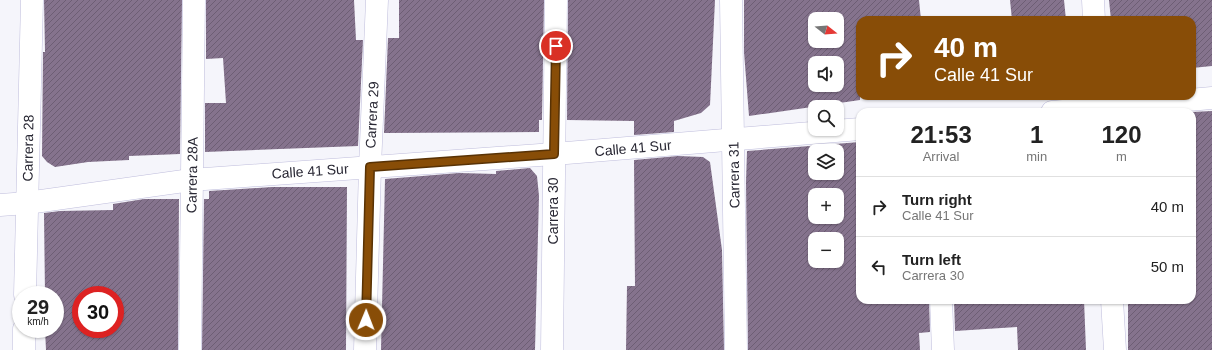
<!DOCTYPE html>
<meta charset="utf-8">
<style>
body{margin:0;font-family:Helvetica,sans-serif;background:#f2f2f2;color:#222;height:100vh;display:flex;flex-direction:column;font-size:15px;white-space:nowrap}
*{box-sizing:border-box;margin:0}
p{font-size:13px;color:#767676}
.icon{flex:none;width:22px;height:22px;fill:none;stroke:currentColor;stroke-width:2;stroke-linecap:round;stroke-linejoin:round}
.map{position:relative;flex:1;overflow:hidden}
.drawer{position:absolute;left:856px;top:108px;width:340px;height:196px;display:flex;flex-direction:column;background:#fff;border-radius:12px;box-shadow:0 1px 3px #0004}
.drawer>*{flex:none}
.guide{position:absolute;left:856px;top:16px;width:340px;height:84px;border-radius:12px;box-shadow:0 1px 3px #0004;background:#884d07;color:#fff;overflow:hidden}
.needle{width:26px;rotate:107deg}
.tools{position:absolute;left:808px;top:12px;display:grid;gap:8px}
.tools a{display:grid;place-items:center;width:36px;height:36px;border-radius:8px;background:#fff;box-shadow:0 1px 3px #0004;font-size:20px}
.speed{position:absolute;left:12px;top:286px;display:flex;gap:8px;font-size:20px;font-weight:700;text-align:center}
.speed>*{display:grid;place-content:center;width:52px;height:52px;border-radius:50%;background:#fff;box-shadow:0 1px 3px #0004;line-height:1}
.speed small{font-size:10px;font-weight:400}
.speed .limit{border:6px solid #d22;background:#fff;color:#111}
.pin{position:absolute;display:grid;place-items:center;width:34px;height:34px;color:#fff;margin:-17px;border:2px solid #fff;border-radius:50%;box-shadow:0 1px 4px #0007}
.me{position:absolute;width:44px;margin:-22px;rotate:1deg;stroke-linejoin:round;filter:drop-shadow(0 0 3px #0008)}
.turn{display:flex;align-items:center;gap:14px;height:84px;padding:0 12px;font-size:18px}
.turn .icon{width:52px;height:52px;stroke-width:2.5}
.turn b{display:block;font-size:28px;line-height:34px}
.eta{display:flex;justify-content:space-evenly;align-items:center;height:68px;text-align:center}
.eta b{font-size:24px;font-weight:700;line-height:28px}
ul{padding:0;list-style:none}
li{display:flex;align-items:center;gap:12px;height:60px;padding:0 12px;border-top:1px solid #e0e0e0}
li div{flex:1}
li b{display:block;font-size:15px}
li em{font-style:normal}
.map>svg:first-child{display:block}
</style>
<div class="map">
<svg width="1212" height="350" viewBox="0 0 1212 350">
<defs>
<pattern id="building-hatch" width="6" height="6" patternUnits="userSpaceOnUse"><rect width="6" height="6" fill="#85738d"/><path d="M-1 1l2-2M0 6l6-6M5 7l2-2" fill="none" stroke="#6d5e74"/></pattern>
</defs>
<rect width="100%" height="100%" fill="#f5f5fb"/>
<g fill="url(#building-hatch)" fill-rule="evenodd">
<path d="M 44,0 L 182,0 L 180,154 L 129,156 L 129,160 L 88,162 L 55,167 L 47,162 L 42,156 L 43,52 L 45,52 Z"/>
<path d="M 206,0 L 354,0 L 356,40 L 363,40 L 358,146 L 205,152 L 205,103 L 226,103 L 223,58 L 206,59 Z"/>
<path d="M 399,0 L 544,0 L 542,120 L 539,120 L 539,132 L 384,133 L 388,38 L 399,38 Z"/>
<path d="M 568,0 L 715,0 L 710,105 L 701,113 L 674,121 L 674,132 L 634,135 L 634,121 L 567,120 Z"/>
<path d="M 744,0 L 919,0 L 921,20 L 860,20 L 860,100 L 749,116 L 744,52 ZM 815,19 L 837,19 L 837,41 L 815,41 ZM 815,63 L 837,63 L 837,85 L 815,85 Z"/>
<path d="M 1010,0 L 1064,0 L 1066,20 L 1012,20 Z"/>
<path d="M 1109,0 L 1212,0 L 1212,66 L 1192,68 L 1192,20 L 1111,20 Z"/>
<path d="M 1212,111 L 1212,350 L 1128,350 L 1128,300 L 1192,300 L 1192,112 Z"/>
<path d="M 860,142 L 860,300 L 929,300 L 930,332 L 919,333 L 920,350 L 748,350 L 746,182 L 747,151 ZM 815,151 L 837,151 L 837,173 L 815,173 ZM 815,195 L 837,195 L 837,217 L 815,217 ZM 815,239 L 837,239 L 837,261 L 815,261 Z"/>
<path d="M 678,156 L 703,157 L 710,162 L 722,250 L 724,350 L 626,350 L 627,286 L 635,286 L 634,160 Z"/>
<path d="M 530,168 L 537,176 L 539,196 L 535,350 L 381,350 L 385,179 L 459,173 L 496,174 L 496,171 Z"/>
<path d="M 272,187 L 347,187 L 346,350 L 202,350 L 204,199 L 209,199 L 209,191 Z"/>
<path d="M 144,199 L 179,199 L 178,350 L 46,350 L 45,329 L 55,329 L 55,295 L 45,295 L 44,213 L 60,211 L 113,210 L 113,204 ZM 81,295 L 115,295 L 115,329 L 81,329 Z"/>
<path d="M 954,300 L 1084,300 L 1086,350 L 1018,350 L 1017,327 L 955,331 Z"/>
</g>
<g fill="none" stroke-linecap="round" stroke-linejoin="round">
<g stroke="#bfbddc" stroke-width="23">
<g id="minor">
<path d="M 731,0 L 736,350"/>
<path d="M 1093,0 L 1094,20"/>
<path d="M 1052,112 L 1212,98"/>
<path d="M 0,205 L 27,203 L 191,180 L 554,154 L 860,129"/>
<path d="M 25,295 L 32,0"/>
<path d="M 941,300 L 943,350"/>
<path d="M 1112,300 L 1115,350"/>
<path d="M 24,350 L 24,329"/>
<path d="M 190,350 L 194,0"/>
<path d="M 365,350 L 370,167 L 377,0"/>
<path d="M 552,350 L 556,0"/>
</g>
</g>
<use href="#minor" stroke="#fff" stroke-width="22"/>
</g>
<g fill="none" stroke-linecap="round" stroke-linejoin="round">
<g stroke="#583205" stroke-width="10">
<path id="route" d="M 366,320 L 370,167 L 554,154 L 556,46"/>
</g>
<use href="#route" stroke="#884d07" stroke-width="7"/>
</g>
<g text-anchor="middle" stroke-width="4" stroke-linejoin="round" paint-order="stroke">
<g font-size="14" fill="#292834" stroke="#fff">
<text transform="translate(372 115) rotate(-87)" y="5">Carrera 29</text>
<text transform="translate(28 148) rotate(-89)" y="5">Carrera 28</text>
<text transform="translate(633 148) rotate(-5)" y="5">Calle 41 Sur</text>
<text transform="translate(310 171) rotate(-4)" y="5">Calle 41 Sur</text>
<text transform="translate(192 175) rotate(-89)" y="5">Carrera 28A</text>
<text transform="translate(734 175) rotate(-91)" y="5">Carrera 31</text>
<text transform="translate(553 211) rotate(-90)" y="5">Carrera 30</text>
</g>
</g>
</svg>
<div class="tools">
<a><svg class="needle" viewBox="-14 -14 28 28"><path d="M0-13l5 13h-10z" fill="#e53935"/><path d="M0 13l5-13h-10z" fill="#767676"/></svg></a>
<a><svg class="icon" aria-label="sound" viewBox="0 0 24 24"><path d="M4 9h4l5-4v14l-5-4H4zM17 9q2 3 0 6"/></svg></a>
<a><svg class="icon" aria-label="search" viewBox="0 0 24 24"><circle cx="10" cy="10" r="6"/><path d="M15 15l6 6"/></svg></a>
<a><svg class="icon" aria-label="layers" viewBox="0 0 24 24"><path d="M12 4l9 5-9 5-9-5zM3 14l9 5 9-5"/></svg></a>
<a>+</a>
<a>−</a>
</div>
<div class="speed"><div>29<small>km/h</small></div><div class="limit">30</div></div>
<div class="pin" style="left:556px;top:46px;background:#d93025"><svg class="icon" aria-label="arrive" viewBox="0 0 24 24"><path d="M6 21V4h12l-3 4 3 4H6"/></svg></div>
<svg class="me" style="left:366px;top:320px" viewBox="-20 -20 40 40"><circle r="17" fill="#884d07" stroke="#fff" stroke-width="3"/><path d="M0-11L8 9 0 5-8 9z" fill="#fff"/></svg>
<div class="guide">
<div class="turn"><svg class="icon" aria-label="right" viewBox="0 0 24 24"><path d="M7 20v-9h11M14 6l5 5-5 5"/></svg><div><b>40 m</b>Calle 41 Sur</div></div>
</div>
<section class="drawer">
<div class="eta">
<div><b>21:53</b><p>Arrival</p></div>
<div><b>1</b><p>min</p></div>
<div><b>120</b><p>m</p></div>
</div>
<ul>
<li><svg class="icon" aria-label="right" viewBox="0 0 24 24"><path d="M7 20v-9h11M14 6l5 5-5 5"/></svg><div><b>Turn right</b><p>Calle 41 Sur</p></div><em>40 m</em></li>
<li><svg class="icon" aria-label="left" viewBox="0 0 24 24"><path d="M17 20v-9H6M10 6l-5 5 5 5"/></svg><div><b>Turn left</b><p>Carrera 30</p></div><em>50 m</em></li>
</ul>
</section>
</div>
